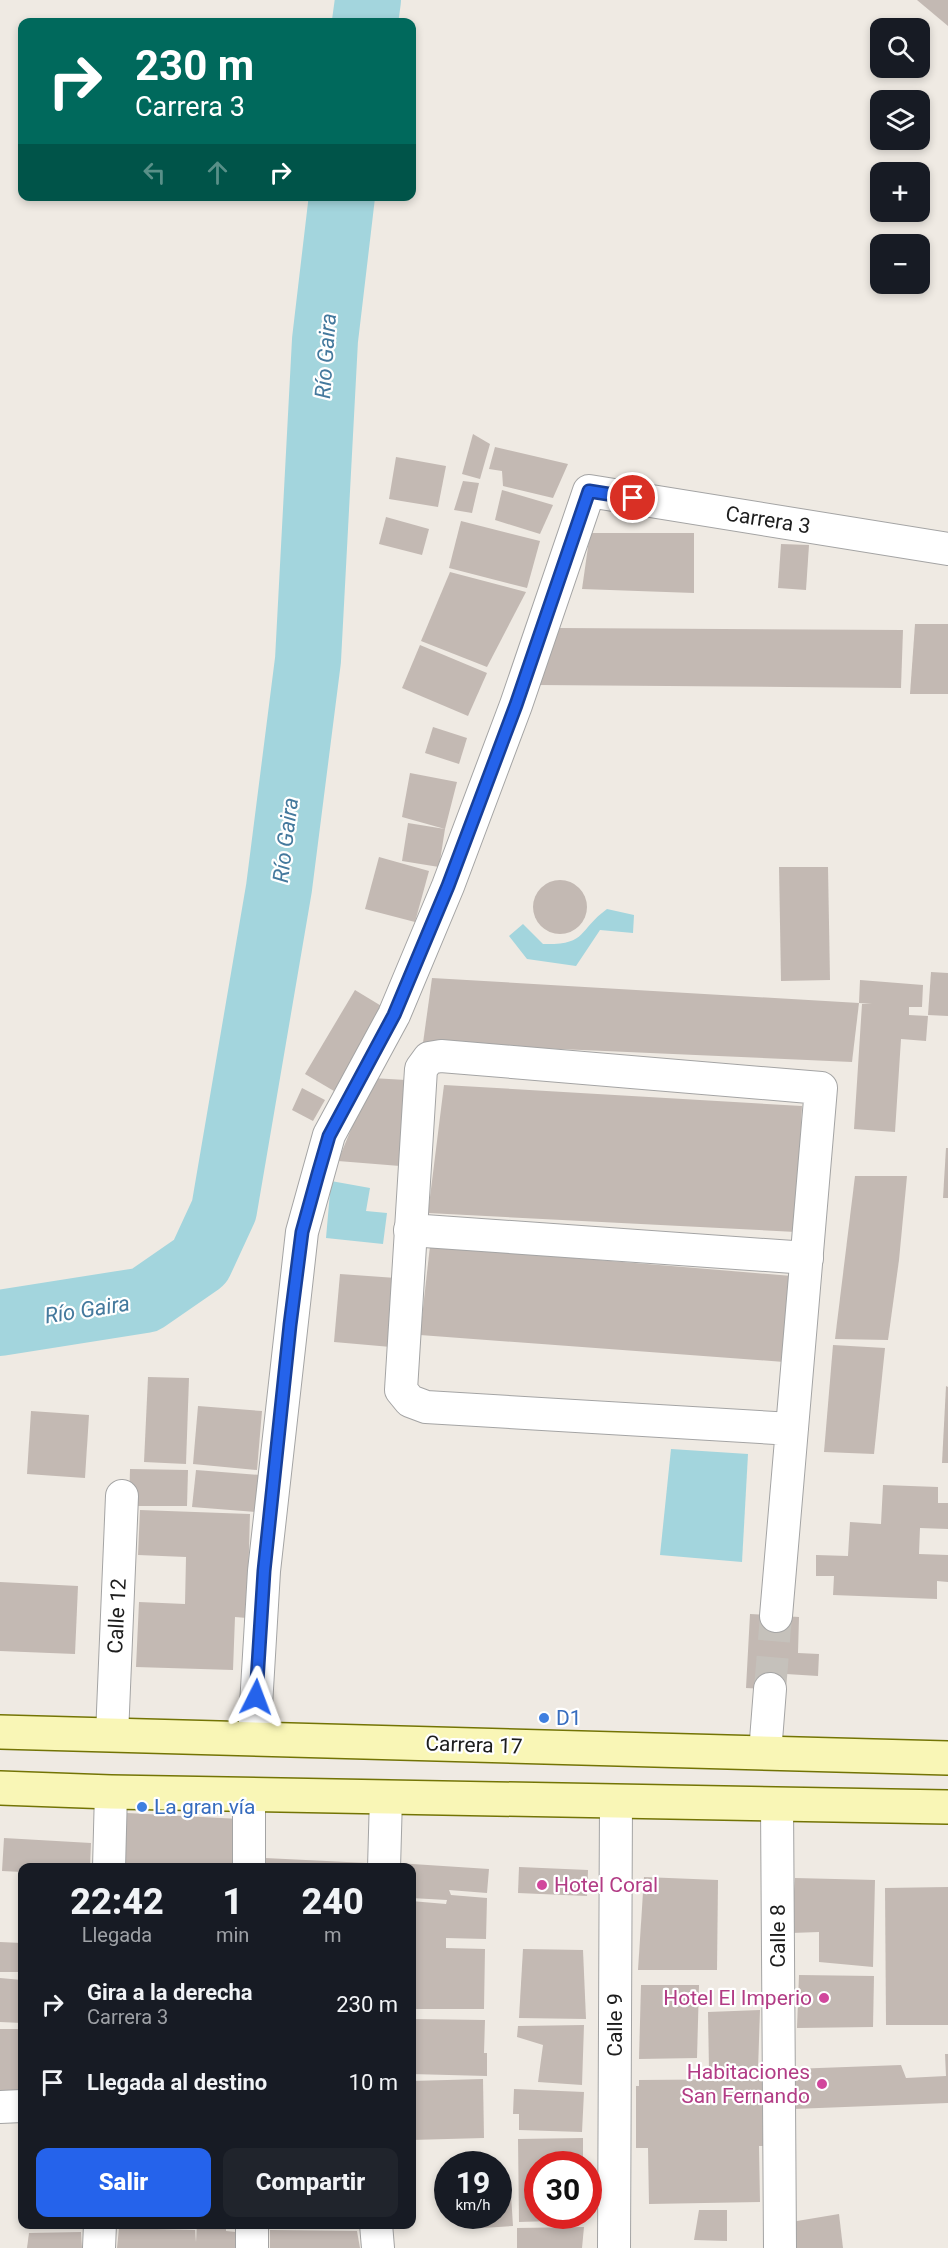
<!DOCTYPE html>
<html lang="es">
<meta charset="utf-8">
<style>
body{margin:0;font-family:Roboto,sans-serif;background:#20242c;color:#f1f3f6;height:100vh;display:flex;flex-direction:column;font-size:22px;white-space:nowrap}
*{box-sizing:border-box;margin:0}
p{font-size:20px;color:#9ea1a6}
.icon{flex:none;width:33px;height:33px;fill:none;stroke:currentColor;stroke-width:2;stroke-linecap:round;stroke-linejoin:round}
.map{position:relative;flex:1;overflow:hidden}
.side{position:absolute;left:18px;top:1863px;width:398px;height:366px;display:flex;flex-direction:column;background:#171b24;border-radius:12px;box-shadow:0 3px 9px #0003}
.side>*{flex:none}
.top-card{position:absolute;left:18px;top:18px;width:398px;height:183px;border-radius:12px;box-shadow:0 3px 9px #0003;background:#00695c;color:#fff;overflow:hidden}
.tools{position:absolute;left:870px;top:18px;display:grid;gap:12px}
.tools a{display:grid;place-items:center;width:60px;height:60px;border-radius:12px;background:#171b24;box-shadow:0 3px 9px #0003;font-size:30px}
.speed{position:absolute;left:434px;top:2151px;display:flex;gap:12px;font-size:30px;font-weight:700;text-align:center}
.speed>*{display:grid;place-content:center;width:78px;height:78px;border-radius:50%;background:#171b24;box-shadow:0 3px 9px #0003;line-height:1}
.speed small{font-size:15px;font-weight:400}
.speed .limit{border:9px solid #d22;background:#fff;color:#111}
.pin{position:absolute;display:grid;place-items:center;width:51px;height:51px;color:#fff;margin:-26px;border:3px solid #fff;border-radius:50%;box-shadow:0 2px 6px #0007}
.me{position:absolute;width:66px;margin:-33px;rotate:3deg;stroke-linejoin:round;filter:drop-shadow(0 0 4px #0008)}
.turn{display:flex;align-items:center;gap:21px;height:126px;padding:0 18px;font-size:27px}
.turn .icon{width:78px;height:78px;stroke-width:2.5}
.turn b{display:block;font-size:42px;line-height:51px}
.lanes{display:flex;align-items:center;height:57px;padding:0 18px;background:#0003;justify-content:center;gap:30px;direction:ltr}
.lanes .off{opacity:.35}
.eta{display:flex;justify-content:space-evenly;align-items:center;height:102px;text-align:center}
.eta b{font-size:36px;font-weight:800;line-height:42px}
.button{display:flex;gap:12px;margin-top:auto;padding:12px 18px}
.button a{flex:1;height:69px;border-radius:12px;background:#2563eb;color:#fff;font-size:24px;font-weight:800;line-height:69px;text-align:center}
.button a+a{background:#20242c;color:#f1f3f6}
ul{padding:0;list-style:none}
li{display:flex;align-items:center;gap:18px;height:78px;padding:0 18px}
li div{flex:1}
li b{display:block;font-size:22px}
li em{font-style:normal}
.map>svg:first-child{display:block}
</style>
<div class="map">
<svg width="948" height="2248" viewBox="0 0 948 2248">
<rect width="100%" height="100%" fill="#efeae3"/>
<g fill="#a3d5dd">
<path d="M 607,909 L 634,915 L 633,933 L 600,930 L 576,966 L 527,959 L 509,936 L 523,924 L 543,944 C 588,945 577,931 607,909 Z"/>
<path d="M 331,1181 L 370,1188 L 366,1211 L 387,1213 L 383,1244 L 326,1238 Z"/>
<path d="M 671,1449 L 748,1454 L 742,1562 L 660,1555 Z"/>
</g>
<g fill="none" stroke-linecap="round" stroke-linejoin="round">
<g stroke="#a3d5dd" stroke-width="66">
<path d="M 365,22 L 368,0"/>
<path d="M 0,1323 L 145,1300 L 200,1262 L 224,1210 L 279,888 L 308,660 L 325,340 L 342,196"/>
</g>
</g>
<g fill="#c3b9b3">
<path d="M 917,0 L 948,0 L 948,26 Z"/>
<path d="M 473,434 L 490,444 L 480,479 L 462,474 Z"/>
<path d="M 495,447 L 568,464 L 553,498 L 503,486 L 502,471 L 489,469 Z"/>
<path d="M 396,457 L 446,466 L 438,507 L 389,499 Z"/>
<path d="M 463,481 L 479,483 L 472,513 L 454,510 Z"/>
<path d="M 502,490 L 553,505 L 540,534 L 495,520 Z"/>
<path d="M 386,517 L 429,529 L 422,555 L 379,544 Z"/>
<path d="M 461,521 L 540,541 L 527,588 L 449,568 Z"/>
<path d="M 590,533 L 694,533 L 694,593 L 582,589 Z"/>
<path d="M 781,544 L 809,545 L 806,590 L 778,588 Z"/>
<path d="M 450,572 L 526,592 L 487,667 L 421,641 Z"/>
<path d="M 915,624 L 948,624 L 948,694 L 910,694 Z"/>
<path d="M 559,628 L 903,630 L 901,688 L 538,685 Z"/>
<path d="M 420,645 L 487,673 L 468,716 L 402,688 Z"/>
<path d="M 433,727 L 467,738 L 459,764 L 425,753 Z"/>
<path d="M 410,773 L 457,782 L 445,829 L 439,867 L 402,861 L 408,823 L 445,829 L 402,817 Z"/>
<path d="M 379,857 L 429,871 L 415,922 L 365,909 Z"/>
<path d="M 779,867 L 828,867 L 830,980 L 781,981 Z"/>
<circle cx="560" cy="907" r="27"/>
<path d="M 931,972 L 948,973 L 948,1016 L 928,1015 Z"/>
<path d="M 432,978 L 859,1003 L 852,1062 L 423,1043 Z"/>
<path d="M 860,980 L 923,985 L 922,1007 L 909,1007 L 909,1015 L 928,1016 L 926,1041 L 901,1039 L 895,1132 L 854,1129 L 862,1004 L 872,1004 L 859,1003 Z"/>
<path d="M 355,990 L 383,1007 L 334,1091 L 305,1074 Z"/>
<path d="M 372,1078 L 406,1080 L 400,1166 L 338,1161 Z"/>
<path d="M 444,1085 L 802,1106 L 796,1232 L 428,1213 Z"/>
<path d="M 302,1088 L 325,1100 L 313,1121 L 292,1110 Z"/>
<path d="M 946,1148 L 948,1148 L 948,1198 L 943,1198 Z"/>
<path d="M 855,1176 L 907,1176 L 899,1260 L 888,1340 L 835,1339 Z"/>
<path d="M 430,1246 L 792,1276 L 784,1362 L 420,1335 Z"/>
<path d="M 340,1274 L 396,1278 L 391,1347 L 334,1342 Z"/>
<path d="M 833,1345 L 885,1348 L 874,1454 L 824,1452 Z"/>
<path d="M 148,1377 L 189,1378 L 186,1464 L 144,1462 Z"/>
<path d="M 946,1386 L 948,1387 L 948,1463 L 942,1463 Z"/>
<path d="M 198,1406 L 262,1411 L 257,1470 L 193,1464 Z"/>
<path d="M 31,1411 L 89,1415 L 85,1478 L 27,1474 Z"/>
<path d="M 130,1469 L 188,1470 L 187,1506 L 129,1506 Z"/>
<path d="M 196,1470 L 260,1475 L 257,1512 L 192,1507 Z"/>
<path d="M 883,1485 L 938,1487 L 938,1503 L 948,1503 L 948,1529 L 920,1528 L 919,1554 L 948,1555 L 948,1582 L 937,1581 L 937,1599 L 833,1595 L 834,1576 L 816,1576 L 816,1555 L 848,1556 L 850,1522 L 881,1524 Z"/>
<path d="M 140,1510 L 250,1514 L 247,1618 L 235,1617 L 233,1670 L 136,1667 L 139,1602 L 185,1604 L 186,1557 L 138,1555 Z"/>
<path d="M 0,1582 L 78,1586 L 75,1654 L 0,1651 Z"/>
<path d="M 750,1614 L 799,1617 L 798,1653 L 819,1654 L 818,1676 L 786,1674 L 786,1690 L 746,1688 Z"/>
<path d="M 127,1813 L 240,1819 L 237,1868 L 124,1868 Z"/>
<path d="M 4,1838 L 91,1843 L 90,1868 L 22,1868 L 22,1872 L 2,1871 Z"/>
<path d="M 265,1858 L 367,1863 L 367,1868 L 264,1868 Z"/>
<path d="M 397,1863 L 489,1869 L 487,1893 L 449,1890 L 451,1895 L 487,1898 L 486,1939 L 446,1938 L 446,1948 L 485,1949 L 484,2009 L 411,2009 L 411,1901 L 446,1904 L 447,1900 L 411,1898 L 411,1868 L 396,1868 Z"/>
<path d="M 519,1867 L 588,1870 L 587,1896 L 518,1893 Z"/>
<path d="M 644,1877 L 718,1880 L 717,1970 L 638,1970 Z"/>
<path d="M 795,1878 L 875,1880 L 873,1967 L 819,1962 L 819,1932 L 791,1933 Z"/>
<path d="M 948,1887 L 948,2025 L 886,2025 L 885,1888 Z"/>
<path d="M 0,1942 L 22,1943 L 22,1972 L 0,1972 Z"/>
<path d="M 523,1949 L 583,1950 L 586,2019 L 519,2018 Z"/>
<path d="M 799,1975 L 874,1976 L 873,2027 L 797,2028 Z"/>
<path d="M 0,1978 L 22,1980 L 22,2023 L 0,2022 Z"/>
<path d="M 641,1985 L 699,1985 L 697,2058 L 639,2059 Z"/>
<path d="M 760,2010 L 758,2070 L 709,2069 L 708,2012 Z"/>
<path d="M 411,2019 L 485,2020 L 484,2053 L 487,2053 L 487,2076 L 411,2074 Z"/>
<path d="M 584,2025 L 582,2085 L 538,2082 L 543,2045 L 517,2037 L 518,2026 Z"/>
<path d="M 0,2029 L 22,2029 L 21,2097 L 0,2097 Z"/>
<path d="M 945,2054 L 948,2054 L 948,2103 L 793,2109 L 792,2069 L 901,2065 L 906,2078 L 946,2076 Z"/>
<path d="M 483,2079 L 484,2138 L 411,2140 L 411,2081 Z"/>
<path d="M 762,2079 L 763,2146 L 759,2146 L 760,2202 L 649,2204 L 648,2148 L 636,2148 L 636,2086 L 639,2086 L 639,2080 Z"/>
<path d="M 514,2089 L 584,2092 L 582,2132 L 519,2130 L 519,2114 L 513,2114 Z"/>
<path d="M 583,2138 L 583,2164 L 537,2164 L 537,2216 L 583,2216 L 584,2220 L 519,2222 L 518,2139 Z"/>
<path d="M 510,2179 L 513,2226 L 482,2228 L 481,2216 L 498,2216 L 498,2180 Z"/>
<path d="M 699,2210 L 727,2210 L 727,2241 L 694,2240 Z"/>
<path d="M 839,2214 L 843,2248 L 794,2248 L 791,2222 Z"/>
<path d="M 197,2224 L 226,2224 L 226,2231 L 236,2232 L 236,2248 L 117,2248 L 119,2228 L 195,2230 L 196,2242 Z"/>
<path d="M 584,2227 L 582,2248 L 517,2248 L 517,2228 Z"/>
<path d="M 270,2230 L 357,2231 L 360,2248 L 270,2248 Z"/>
<path d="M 81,2232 L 82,2248 L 27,2248 L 29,2233 Z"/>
</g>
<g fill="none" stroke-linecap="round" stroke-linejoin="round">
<path stroke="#c5c1bb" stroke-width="32" stroke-dasharray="32 16" stroke-linecap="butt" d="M 770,1689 L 776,1616"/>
<g stroke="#a4a4a4" stroke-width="34">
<g id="minor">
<path d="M 410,1230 L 807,1258"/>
<path d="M 776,1616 L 821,1088 L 441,1056 L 429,1058 L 421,1069 L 401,1390 L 410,1401 L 426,1407 L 792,1429"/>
<path d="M 112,1735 L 122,1496"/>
<path d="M 254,1739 L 264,1571 L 302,1232 L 329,1135 L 394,1015 L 448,886 L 516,705 L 589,491 L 948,549"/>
<path d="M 765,1753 L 770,1689"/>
<path d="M 249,1795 L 249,1868"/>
<path d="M 777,1804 L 780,2248"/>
<path d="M 109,1868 L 111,1792"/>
<path d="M 384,1868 L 386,1797"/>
<path d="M 0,2107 L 22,2106"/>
<path d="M 252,2224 L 252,2248"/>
<path d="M 376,2224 L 378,2248"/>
<path d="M 99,2248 L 100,2224"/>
<path d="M 614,2248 L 616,1801"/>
</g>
</g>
<g stroke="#737405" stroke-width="36">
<g id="secondary">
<path d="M 0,1732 L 948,1758"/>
<path d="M 0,1788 L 111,1792 L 948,1807"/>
</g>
</g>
<use href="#minor" stroke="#fff" stroke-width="32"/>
<use href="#secondary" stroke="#f9f6b6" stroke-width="33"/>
</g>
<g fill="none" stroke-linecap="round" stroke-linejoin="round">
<g stroke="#184099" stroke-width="15">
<path id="route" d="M 256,1697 L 264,1571 L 290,1325 L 302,1232 L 318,1174 L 329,1136 L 394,1015 L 448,886 L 516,705 L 589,491 L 633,498"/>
</g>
<use href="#route" stroke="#2563eb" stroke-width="10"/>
</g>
<g fill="#3f7fe0" stroke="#fff" stroke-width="2">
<circle cx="544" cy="1718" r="6"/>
<circle cx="142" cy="1807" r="6"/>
</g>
<g fill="#d1479c" stroke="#fff" stroke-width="2">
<circle cx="542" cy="1885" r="6"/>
<circle cx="824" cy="1998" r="6"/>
<circle cx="822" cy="2084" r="6"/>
</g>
<g text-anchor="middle" stroke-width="4.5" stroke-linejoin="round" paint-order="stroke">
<g font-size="21" fill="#1d1d1d" stroke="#fff">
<text transform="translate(768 520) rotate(9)" y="7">Carrera 3</text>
<text transform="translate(117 1616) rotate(-87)" y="7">Calle 12</text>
<text transform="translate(474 1745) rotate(2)" y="7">Carrera 17</text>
<text transform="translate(778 1936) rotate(-90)" y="7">Calle 8</text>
<text transform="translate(615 2025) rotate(-90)" y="7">Calle 9</text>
</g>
<g font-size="21" fill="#366cbe" stroke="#fff" text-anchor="start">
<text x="556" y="1725">D1</text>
<text x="154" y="1814">La gran vía</text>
</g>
<g font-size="21" fill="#b23c85" stroke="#fff" text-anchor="end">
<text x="554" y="1892" text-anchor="start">Hotel Coral</text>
<text x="812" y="2005">Hotel El Imperio</text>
<text x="810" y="2079">Habitaciones<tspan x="810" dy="24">San Fernando</tspan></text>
</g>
<g font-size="22" font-style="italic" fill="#44799d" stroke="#fff">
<text transform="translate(325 356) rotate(-86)" y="8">Río Gaira</text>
<text transform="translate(285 840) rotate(-83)" y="8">Río Gaira</text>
<text transform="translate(87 1309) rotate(-9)" y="8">Río Gaira</text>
</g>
</g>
</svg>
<div class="tools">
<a><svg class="icon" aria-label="search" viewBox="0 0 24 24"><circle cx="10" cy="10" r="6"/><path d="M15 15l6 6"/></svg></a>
<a><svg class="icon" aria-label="layers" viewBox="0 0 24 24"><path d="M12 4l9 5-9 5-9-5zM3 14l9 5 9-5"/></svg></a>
<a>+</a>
<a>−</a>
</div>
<div class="speed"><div>19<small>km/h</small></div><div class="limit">30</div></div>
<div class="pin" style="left:633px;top:498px;background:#d93025"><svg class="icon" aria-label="arrive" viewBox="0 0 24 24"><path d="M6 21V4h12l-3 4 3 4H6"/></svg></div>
<svg class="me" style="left:256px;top:1697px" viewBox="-20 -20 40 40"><path d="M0-17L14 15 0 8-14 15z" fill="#2563eb" stroke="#fff" stroke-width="4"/></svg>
<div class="top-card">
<div class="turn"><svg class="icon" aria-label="right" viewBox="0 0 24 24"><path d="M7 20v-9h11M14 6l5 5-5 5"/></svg><div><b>230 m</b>Carrera 3</div></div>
<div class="lanes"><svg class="icon off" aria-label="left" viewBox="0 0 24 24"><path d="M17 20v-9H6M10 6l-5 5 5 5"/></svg><svg class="icon off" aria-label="ahead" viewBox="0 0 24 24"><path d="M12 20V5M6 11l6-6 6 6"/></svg><svg class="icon" aria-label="right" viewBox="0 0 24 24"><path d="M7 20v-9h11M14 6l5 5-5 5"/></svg></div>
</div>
<section class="side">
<div class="eta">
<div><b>22:42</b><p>Llegada</p></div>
<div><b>1</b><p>min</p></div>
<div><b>240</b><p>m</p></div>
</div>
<ul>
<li><svg class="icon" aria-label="right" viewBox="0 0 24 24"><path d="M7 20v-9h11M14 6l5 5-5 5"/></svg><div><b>Gira a la derecha</b><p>Carrera 3</p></div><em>230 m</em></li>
<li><svg class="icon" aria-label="arrive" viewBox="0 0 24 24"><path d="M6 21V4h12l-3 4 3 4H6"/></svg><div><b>Llegada al destino</b></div><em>10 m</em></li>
</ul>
<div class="button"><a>Salir</a><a>Compartir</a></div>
</section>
</div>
